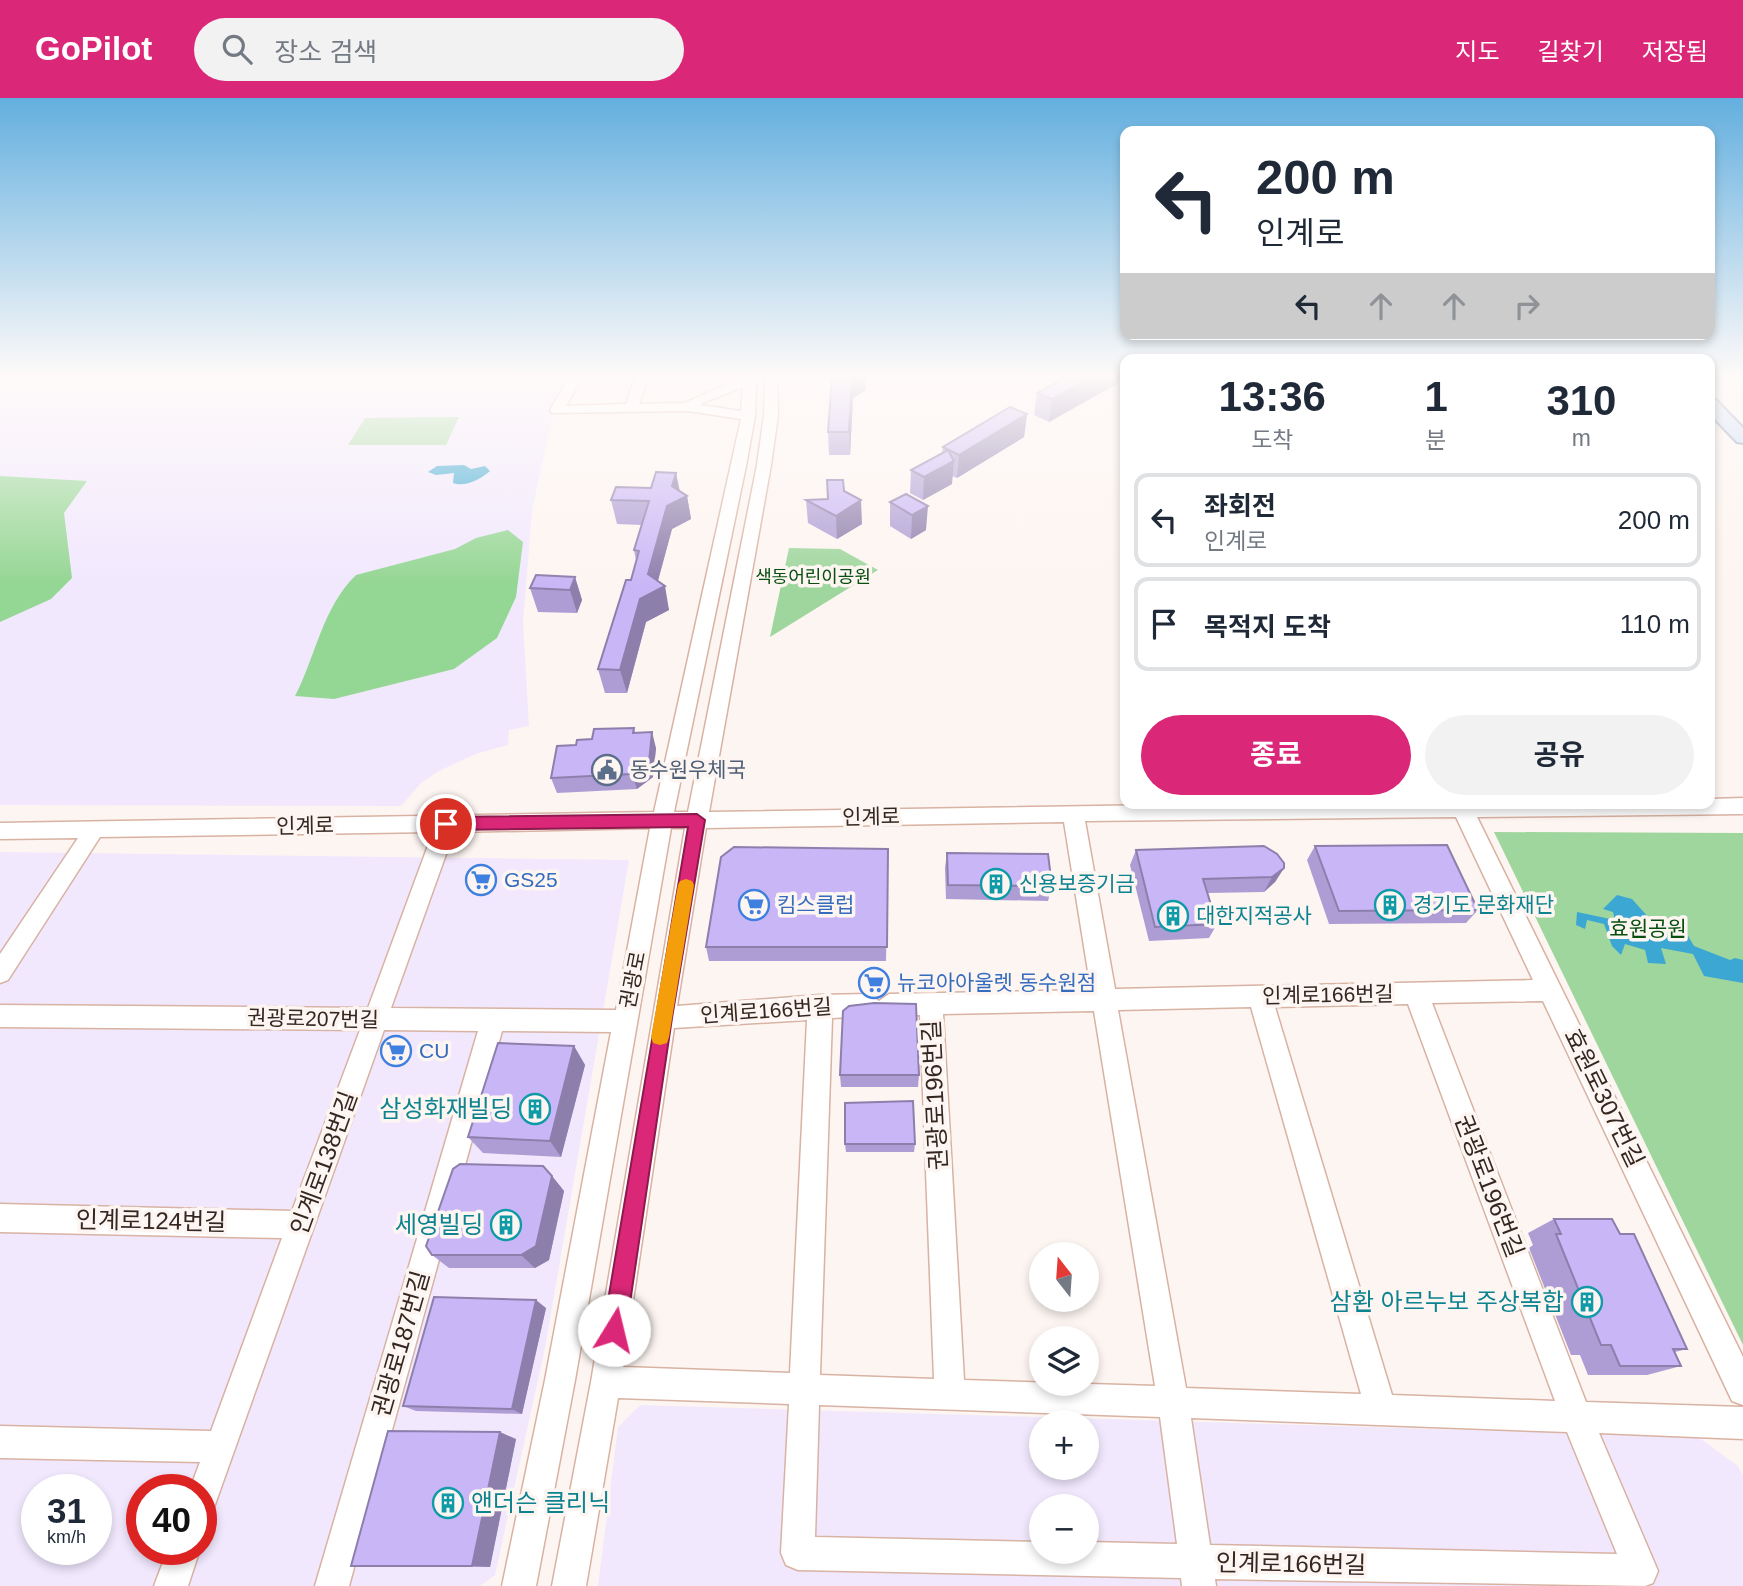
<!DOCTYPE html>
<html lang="ko">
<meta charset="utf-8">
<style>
body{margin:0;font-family:Helvetica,"Noto Sans KR",sans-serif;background:#f2f2f3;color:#1f2937;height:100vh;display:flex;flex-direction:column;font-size:26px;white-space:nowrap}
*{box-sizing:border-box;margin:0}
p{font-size:23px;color:#747a83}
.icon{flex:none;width:38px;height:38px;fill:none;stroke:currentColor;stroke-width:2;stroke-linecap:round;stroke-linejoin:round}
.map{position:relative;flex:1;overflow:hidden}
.details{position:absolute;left:1120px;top:256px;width:595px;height:455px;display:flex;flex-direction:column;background:#fff;border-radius:14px;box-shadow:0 4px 10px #0003}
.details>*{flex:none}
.guide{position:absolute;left:1120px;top:28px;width:595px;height:214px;border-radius:14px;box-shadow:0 4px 10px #0003;background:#fff;color:#1f2937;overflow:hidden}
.needle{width:46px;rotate:343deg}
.buttons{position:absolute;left:1029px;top:1144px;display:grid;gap:14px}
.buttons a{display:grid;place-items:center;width:70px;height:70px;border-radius:50%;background:#fff;box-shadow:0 4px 10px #0003;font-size:35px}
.speed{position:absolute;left:21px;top:1376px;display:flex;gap:14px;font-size:35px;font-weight:700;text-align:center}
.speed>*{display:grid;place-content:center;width:91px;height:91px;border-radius:50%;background:#fff;box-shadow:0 4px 10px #0003;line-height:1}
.speed small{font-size:18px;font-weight:400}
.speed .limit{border:10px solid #d22;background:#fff;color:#111}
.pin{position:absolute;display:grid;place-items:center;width:60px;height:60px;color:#fff;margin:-30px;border:4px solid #fff;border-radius:50%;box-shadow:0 2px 7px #0007}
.me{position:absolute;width:77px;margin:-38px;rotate:9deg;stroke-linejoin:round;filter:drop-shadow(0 0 5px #0008)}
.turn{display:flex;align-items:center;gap:24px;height:147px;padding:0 21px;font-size:32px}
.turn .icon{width:91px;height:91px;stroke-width:2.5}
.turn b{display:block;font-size:49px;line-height:60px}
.lanes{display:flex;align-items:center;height:66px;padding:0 21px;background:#0003;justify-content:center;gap:35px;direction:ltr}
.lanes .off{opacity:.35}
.eta{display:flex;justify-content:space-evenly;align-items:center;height:119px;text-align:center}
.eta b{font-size:42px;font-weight:700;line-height:49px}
.primary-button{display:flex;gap:14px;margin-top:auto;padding:14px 21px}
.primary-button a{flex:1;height:80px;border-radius:42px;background:#db2777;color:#fff;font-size:28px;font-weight:700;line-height:80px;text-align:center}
.primary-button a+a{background:#f2f2f3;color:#1f2937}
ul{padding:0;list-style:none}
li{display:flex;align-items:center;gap:21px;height:94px;margin:0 14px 10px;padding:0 7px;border:4px solid #e0e1e3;border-radius:14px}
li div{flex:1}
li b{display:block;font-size:26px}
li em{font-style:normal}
header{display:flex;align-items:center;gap:42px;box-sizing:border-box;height:98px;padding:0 35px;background:#db2777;color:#fff}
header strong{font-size:33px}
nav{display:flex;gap:38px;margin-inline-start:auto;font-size:24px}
.search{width:490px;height:63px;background:#f2f2f3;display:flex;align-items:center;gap:18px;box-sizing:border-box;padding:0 24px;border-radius:38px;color:#747a83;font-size:26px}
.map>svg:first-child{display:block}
</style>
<header>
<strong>GoPilot</strong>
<div class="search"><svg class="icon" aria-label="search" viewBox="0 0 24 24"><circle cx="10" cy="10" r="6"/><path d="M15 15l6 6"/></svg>장소 검색</div>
<nav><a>지도</a><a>길찾기</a><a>저장됨</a></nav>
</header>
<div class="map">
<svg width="1743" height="1488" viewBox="0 0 1743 1488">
<rect width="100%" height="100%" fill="#fdf5f1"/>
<g fill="#f1e8fe" fill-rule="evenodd">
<path d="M 0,278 L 573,278 L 553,315 L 532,413 L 523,524 L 529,628 L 509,632 L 508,647 L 475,656 L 437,674 L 421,685 L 401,708 L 0,707 Z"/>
<path d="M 0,754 L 629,762 L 545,1250 L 495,1477 L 480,1488 L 0,1488 ZM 37,1391 L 96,1391 L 96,1451 L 37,1451 ZM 142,1391 L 201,1391 L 201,1451 L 142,1451 Z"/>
<path d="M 640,1307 L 1698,1339 L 1738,1368 L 1743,1378 L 1743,1488 L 598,1488 L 618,1329 ZM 1041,1325 L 1087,1325 L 1087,1370 L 1041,1370 ZM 1041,1409 L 1087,1409 L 1087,1454 L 1041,1454 Z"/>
</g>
<g fill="#9fd69d">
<path d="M 459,319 L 446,347 L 348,347 L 365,320 Z"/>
<path d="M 789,450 L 840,451 L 878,472 L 770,539 Z"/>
<path d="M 1494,734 L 1743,735 L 1743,1247 Z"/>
</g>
<g fill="#94d693">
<path d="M 0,378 L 87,383 L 64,415 L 72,480 L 51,501 L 0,524 Z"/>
<path d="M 508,432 L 523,444 L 516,499 L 497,540 L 454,571 L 334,601 L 295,598 C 316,558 322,510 356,477 L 455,451 L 476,440 Z"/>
</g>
<g fill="#3ba7d2">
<path d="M 464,367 L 471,371 L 485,368 L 490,373 C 482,380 466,390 453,385 L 454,375 L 436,377 L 428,374 L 437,368 Z"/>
<path d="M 1617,797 L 1632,801 L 1659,831 L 1687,836 L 1694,848 L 1730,862 L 1735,860 L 1743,862 L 1743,885 L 1704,878 L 1693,856 L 1661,850 L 1666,866 L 1648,865 L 1645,852 L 1625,846 L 1621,857 L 1612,848 L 1604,826 L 1587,822 L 1585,831 L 1576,827 L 1577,814 L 1615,822 L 1613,814 L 1603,811 Z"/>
</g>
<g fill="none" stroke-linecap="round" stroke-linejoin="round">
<g stroke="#d8b2a2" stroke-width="3">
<g id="minor">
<path d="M 570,278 L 583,278 L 566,308 L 626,306 L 635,278 L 648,278 L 639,306 L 685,305 L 744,278 L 777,278 L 778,317 L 771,367 L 709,714 L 1285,705 L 1710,705 L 1710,701 L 1743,700 L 1743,716 L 1477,719 L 1743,1259 L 1743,1307 L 1732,1303 L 1543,903 L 1432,905 L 1586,1304 L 1743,1309 L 1743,1341 L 1599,1335 L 1658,1473 L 1653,1485 L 1645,1488 L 1215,1481 L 1216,1488 L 1182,1488 L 1181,1480 L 798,1472 L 786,1467 L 781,1455 L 789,1306 L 618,1300 L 586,1488 L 552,1488 L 591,1284 L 685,730 L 671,730 L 575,1282 L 536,1488 L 502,1488 L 545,1282 L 611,934 L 502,933 L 349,1488 L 315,1488 L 478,933 L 384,932 L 212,1415 L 201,1420 L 201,1391 L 190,1391 L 200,1364 L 0,1360 L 0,1328 L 211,1333 L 282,1140 L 0,1134 L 0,1106 L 292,1113 L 360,932 L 0,929 L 0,907 L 368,910 L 433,734 L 100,739 L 8,882 L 0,885 L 0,856 L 78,740 L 0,741 L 0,725 L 654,714 L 741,321 L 688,313 L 552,315 L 550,312 ZM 765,279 L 764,317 L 757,367 L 688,714 L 674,714 L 746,368 L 755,318 L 756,284 ZM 743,289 L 741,313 L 700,307 L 705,304 ZM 1456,719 L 1533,882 L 1115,891 L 1085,723 ZM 1064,724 L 1091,892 L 889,896 L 879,903 L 869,896 L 820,897 L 677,908 L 706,730 ZM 650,730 L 616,912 L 391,910 L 454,734 ZM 1408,906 L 1555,1303 L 1392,1297 L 1275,909 ZM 1251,909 L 1361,1296 L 1186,1290 L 1118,912 ZM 879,911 L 889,918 L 920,917 L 934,1281 L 820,1277 L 832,920 L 869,918 ZM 1094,913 L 1155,1288 L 964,1282 L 943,916 ZM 807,922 L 790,1275 L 623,1269 L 674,930 ZM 819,1307 L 1160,1319 L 1177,1446 L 1087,1444 L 1087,1454 L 1041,1454 L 1041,1444 L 815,1439 ZM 1191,1320 L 1567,1334 L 1617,1456 L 1210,1447 Z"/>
<path d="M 168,1451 L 200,1451 L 188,1488 L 154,1488 Z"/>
</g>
</g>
<g stroke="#778aa8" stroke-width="4">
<path id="major" d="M 1710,301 L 1716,302 L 1743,330 L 1743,345 L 1737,344 L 1710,316 Z"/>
</g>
<use href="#minor" fill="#fff" fill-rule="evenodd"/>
<use href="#major" fill="#c2d9f7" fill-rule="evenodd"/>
</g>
<g fill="#ad9dd4">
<path d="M 832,278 L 866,292 L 853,300 L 850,357 L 829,357 L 828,334 Z"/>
<path d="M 1068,278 L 1125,278 L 1125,284 L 1120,284 L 1049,324 L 1034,317 L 1037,295 Z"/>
<path d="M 1027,316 L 1024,339 L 957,380 L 952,378 L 952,386 L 923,402 L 910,395 L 911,372 L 942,355 L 943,349 Z"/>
<path d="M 676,375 L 680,393 L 687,398 L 691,421 L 672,431 L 658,483 L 669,512 L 646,524 L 627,595 L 605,595 L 598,571 L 631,482 L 636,462 L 634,452 L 642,427 L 617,426 L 611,402 L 651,390 Z"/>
<path d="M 906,396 L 926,432 L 911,441 L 890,428 L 890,404 Z"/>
<path d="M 828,401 L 862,426 L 837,441 L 808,425 L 806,402 Z"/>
<path d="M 575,479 L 582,502 L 577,515 L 538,514 L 530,490 Z"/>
<path d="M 634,630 L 635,635 L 656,650 L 653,679 L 637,691 L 557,695 L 551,680 L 576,647 L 592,641 Z"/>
<path d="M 1315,748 L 1478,812 L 1466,825 L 1329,826 L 1307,762 Z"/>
<path d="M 888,751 L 886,863 L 709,863 L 706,849 Z"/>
<path d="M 1136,752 L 1284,770 L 1275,784 L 1264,794 L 1208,795 L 1217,826 L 1209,840 L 1149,843 L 1130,767 Z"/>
<path d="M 947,755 L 1052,788 L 1048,803 L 946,801 L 945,770 Z"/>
<path d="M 574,948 L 585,967 L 561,1059 L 483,1055 L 468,1039 Z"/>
<path d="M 840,977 L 919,977 L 918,989 L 841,989 Z"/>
<path d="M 845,1046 L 915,1046 L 914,1054 L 846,1054 Z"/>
<path d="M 552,1078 L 564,1093 L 549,1162 L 535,1170 L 449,1170 L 432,1157 Z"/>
<path d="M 1554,1121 L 1620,1136 L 1687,1251 L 1675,1254 L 1681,1268 L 1647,1277 L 1588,1277 L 1580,1257 L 1571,1257 L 1529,1150 L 1533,1147 L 1528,1135 Z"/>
<path d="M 546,1210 L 522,1316 L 416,1313 L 403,1308 Z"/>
<path d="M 516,1341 L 490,1469 L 351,1468 Z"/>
</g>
<g fill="#8d7fac">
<path d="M 852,278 L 865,278 L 866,292 L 853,300 L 850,357 L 849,334 Z"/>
<path d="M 1094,278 L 1121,278 L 1120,284 L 1049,324 L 1052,301 Z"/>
<path d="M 1027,316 L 1024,339 L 957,380 L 959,357 Z"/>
<path d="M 954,363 L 952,386 L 923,402 L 924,379 Z"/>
<path d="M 676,375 L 680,398 L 687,398 L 691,421 L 672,431 L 655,493 L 665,488 L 669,512 L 646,524 L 627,595 L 620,572 Z"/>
<path d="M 861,402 L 862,426 L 837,441 L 836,418 Z"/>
<path d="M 928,408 L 926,432 L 911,441 L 912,417 Z"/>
<path d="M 575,479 L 582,502 L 577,515 L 570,492 Z"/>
<path d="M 652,634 L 656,650 L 653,679 L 637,691 L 632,676 Z"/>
<path d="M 1284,770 L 1275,784 L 1264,794 L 1272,779 Z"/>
<path d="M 574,948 L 585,967 L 561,1059 L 550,1043 Z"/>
<path d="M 552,1078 L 564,1093 L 549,1162 L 535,1170 L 521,1157 Z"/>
<path d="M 536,1202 L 546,1210 L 522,1316 L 512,1311 Z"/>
<path d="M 500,1334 L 516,1341 L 490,1469 L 472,1468 Z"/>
</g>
<g fill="#c9b6f6" stroke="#8d7fac" stroke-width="2">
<path d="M 832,278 L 852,278 L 849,334 L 828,334 Z"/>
<path d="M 1068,278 L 1094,278 L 1052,301 L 1037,295 Z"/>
<path d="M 1010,309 L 1027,316 L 959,357 L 943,349 Z"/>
<path d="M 948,352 L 954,363 L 924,379 L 911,372 Z"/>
<path d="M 656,374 L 676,375 L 672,388 L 687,398 L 667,408 L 648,476 L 665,488 L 640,501 L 620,572 L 598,571 L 626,482 L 631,482 L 639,453 L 634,452 L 649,403 L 611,402 L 616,389 L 651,390 Z"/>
<path d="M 827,382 L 843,382 L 844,393 L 861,402 L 836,418 L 806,402 L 828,401 Z"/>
<path d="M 906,396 L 928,408 L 912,417 L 890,404 Z"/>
<path d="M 536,477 L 575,479 L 570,492 L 530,490 Z"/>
<path d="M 634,630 L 633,635 L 652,634 L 649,664 L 632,676 L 551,680 L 557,648 L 576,647 L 577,642 L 592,641 L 594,631 Z"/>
<path d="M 1447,747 L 1478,812 L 1339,813 L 1315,748 Z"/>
<path d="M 1264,748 L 1277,756 L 1284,765 L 1284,770 L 1272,779 L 1203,781 L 1217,826 L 1155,829 L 1136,752 Z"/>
<path d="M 734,749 L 888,751 L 887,849 L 706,849 L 721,759 Z"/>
<path d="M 947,755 L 1048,756 L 1052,788 L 948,787 Z"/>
<path d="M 874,905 L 916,906 L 919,977 L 840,977 L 843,913 L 849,908 Z"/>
<path d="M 498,945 L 574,948 L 550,1043 L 468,1039 Z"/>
<path d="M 913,1003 L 915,1046 L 845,1046 L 845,1005 Z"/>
<path d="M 460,1066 L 543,1068 L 552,1078 L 536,1148 L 521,1157 L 432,1157 L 426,1148 L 453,1071 Z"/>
<path d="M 1554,1121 L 1612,1121 L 1620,1136 L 1634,1136 L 1687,1251 L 1673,1251 L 1681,1268 L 1620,1268 L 1611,1247 L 1601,1247 L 1556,1136 L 1561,1136 Z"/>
<path d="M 434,1199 L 536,1202 L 512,1311 L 403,1308 Z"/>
<path d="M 388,1333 L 500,1334 L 472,1468 L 351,1468 Z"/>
</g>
<linearGradient id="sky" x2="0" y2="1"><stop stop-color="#63afdf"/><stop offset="0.57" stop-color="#fefaf9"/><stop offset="1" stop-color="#fefaf9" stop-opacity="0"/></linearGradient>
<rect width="1743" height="487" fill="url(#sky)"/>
<path fill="#db2777" stroke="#8e194d" stroke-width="2" d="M 697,716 L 705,722 L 672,920 L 626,1232 L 622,1240 L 614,1243 L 607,1240 L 603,1232 L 688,729 L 446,732 L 438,726 L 446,719 Z"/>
<path fill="#f59e0b" d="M 686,781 L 692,783 L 694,787 L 669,939 L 667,945 L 660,947 L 653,945 L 651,939 L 678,787 L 680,783 Z"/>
<defs>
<g id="civic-ring" transform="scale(1.575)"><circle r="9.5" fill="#fdf5f1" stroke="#5c6f8a" stroke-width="1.5"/><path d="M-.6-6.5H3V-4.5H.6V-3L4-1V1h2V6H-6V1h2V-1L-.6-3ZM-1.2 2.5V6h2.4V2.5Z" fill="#5c6f8a"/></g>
<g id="supermarket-ring" transform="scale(1.575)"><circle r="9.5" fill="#fdf5f1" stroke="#3f7fe0" stroke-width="1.5"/><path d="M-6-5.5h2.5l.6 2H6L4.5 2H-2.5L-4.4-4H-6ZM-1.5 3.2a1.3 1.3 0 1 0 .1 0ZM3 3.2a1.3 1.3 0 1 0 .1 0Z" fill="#3f7fe0"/></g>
<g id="building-ring" transform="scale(1.575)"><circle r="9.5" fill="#fdf5f1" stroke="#0f9aa8" stroke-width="1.5"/><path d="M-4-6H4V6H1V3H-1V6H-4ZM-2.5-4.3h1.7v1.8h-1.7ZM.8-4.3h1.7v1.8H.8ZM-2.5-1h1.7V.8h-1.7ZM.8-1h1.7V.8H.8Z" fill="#0f9aa8"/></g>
</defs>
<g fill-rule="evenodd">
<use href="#civic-ring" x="607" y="672"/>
<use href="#supermarket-ring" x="481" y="782"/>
<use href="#building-ring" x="996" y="786"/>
<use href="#supermarket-ring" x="754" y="807"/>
<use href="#building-ring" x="1390" y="807"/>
<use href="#building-ring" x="1173" y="818"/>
<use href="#supermarket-ring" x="874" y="885"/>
<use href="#supermarket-ring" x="396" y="953"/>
<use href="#building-ring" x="535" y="1011"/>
<use href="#building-ring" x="506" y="1127"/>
<use href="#building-ring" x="1587" y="1204"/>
<use href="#building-ring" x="448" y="1405"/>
</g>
<g text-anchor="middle" stroke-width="7" stroke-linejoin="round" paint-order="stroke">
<g font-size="18" fill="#064f0f" stroke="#fdf5f1">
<text x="813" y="485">색동어린이공원</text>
</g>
<g font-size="21" fill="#4e5e75" stroke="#fdf5f1" text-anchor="start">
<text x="630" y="679">동수원우체국</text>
</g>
<g font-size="21" fill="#352720" stroke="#fdf5f1">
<text transform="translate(871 719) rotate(-1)" y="7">인계로</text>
<text transform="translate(305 728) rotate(-1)" y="7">인계로</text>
<text transform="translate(633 882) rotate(-79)" y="7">권광로</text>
<text transform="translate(1328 897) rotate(-1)" y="7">인계로166번길</text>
<text transform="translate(766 913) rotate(-4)" y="7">인계로166번길</text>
<text transform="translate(313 921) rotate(1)" y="7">권광로207번길</text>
</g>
<g font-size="21" fill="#366cbe" stroke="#fdf5f1" text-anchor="start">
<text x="504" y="789">GS25</text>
<text x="777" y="814">킴스클럽</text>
<text x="897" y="892">뉴코아아울렛 동수원점</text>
<text x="419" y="960">CU</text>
</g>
<g font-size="21" fill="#0d838f" stroke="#fdf5f1" text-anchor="start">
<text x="1019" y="793">신용보증기금</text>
<text x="1413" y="814">경기도 문화재단</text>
<text x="1196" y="825">대한지적공사</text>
</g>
<g font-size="21" fill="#064f0f" stroke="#fdf5f1">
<text x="1648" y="838">효원공원</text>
</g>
<g font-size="24" fill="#352720" stroke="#fdf5f1">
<text transform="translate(935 997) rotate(-93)" y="8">권광로196번길</text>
<text transform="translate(1604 1000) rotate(64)" y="8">효원로307번길</text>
<text transform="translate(324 1065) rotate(-70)" y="8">인계로138번길</text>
<text transform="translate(1489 1088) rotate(69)" y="8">권광로196번길</text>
<text transform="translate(151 1123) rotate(1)" y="8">인계로124번길</text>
<text transform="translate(401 1246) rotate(-74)" y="8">권광로187번길</text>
<text transform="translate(1291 1466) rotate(1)" y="8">인계로166번길</text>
</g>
<g font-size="24" fill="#0d838f" stroke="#fdf5f1" text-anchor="end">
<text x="512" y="1019">삼성화재빌딩</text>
<text x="483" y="1135">세영빌딩</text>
<text x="1564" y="1212">삼환 아르누보 주상복합</text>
<text x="471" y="1413" text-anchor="start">앤더슨 클리닉</text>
</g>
</g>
</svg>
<div class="buttons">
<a><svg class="needle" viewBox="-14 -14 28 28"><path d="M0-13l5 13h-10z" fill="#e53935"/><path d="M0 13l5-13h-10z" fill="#747a83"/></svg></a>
<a><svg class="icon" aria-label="layers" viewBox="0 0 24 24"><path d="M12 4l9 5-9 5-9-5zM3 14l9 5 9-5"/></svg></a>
<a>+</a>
<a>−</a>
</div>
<div class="speed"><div>31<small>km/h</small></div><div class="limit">40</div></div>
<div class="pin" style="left:446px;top:726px;background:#d93025"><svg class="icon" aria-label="arrive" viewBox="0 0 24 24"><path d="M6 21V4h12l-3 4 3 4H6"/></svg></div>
<svg class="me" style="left:614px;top:1232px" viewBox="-20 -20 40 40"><circle r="19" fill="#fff"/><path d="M0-13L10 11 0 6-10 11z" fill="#db2777"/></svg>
<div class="guide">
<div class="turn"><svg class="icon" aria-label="left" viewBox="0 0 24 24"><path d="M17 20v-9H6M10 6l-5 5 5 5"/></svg><div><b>200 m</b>인계로</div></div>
<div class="lanes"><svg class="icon" aria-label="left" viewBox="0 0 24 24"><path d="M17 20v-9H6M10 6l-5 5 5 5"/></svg><svg class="icon off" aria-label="ahead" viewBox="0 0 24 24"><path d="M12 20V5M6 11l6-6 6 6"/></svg><svg class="icon off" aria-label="ahead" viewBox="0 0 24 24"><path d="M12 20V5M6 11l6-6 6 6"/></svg><svg class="icon off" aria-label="right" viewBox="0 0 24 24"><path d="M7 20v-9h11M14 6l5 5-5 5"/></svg></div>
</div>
<section class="details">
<div class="eta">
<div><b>13:36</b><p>도착</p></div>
<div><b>1</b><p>분</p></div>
<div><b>310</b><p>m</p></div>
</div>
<ul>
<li><svg class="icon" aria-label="left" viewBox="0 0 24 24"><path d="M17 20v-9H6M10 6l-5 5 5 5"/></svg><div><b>좌회전</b><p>인계로</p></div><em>200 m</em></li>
<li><svg class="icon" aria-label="arrive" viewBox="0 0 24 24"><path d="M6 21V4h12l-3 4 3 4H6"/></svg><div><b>목적지 도착</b></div><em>110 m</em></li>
</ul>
<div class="primary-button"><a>종료</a><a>공유</a></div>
</section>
</div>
